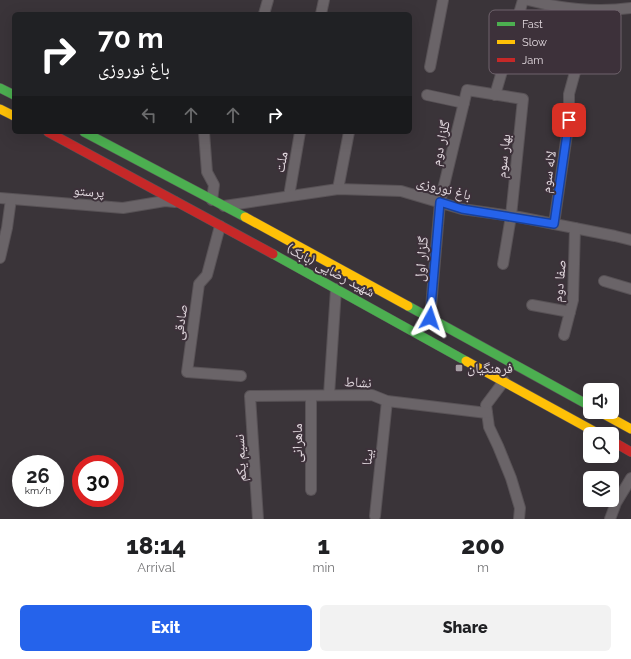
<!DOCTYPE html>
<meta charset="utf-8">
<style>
body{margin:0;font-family:Raleway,"Noto Naskh Arabic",sans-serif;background:#f2f2f2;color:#202124;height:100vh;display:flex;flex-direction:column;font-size:15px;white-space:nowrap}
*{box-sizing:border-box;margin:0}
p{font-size:13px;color:#757577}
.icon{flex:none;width:22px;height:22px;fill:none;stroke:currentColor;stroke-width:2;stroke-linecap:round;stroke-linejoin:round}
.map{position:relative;height:519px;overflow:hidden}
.panel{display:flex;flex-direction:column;background:#fff;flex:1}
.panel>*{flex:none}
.hud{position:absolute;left:12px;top:12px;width:400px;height:122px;border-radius:6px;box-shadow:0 4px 16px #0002;background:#202124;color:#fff;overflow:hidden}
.controls{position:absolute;left:583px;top:383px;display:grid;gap:8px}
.controls a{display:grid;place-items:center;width:36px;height:36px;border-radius:6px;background:#fff;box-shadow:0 4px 16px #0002;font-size:20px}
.speed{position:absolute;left:12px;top:455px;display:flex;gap:8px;font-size:20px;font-weight:700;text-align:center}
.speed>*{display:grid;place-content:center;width:52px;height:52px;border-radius:50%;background:#fff;box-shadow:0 4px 16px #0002;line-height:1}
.speed small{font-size:10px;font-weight:400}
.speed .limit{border:6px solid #d22;background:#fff;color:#111}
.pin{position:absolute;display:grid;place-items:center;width:34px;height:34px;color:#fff;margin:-17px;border-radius:8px;box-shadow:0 2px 6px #0006}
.me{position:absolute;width:44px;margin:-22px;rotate:5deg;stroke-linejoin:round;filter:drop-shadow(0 0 3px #0008)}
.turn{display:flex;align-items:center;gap:14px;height:84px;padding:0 20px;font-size:18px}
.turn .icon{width:52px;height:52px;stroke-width:2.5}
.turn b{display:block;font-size:28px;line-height:34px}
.lanes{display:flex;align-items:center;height:38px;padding:0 20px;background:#0003;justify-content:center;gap:20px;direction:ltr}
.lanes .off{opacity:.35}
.eta{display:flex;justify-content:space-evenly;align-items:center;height:68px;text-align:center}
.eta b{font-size:24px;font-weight:800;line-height:28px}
.primary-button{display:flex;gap:8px;margin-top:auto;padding:8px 20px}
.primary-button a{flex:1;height:46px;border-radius:6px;background:#2563eb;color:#fff;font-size:16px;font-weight:800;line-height:46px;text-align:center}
.primary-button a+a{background:#f2f2f2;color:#202124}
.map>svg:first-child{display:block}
</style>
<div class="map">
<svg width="631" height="519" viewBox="0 0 631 519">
<rect width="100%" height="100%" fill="#3a3439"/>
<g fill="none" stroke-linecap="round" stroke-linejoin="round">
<g stroke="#585256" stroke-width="12">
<g id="street">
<path d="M 528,0 C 562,9 596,13 631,8"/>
<path d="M 264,14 L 268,0"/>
<path d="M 321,14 L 324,0"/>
<path d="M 430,67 L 443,0"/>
<path d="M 427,95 L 464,103"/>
<path d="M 495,95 L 523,0"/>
<path d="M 204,132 L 207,172 L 214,185 L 212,200"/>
<path d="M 338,189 L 349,132"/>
<path d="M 289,196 L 300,132"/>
<path d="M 0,198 L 123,208 L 165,201 L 175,202"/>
<path d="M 224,206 L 338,189 L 401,191 L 462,209 L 519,217 L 615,236 L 631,240"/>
<path d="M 554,224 L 569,120 L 569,94 L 583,43"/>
<path d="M 220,226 L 207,275 L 199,284 L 187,372 L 241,376"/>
<path d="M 0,258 L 7,228 L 11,199"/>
<path d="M 604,281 L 631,289"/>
<path d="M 532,305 L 570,312"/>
<path d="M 430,319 L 440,202 L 467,90 L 523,99 L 511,216 L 503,264"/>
<path d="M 564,335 L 573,300 L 575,228"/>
<path d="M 504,381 L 486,405 L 489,427 L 498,446 L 511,478 L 520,508 L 519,519"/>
<path d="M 329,395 L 336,289"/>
<path d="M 311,490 L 311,396"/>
<path d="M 375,516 L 387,401"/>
<path d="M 258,519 L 250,396 L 372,395 L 387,401 L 487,413"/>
<path d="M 610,519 L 616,503 L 631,478"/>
</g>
</g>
<g stroke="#585256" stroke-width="10">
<g id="fast">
<path d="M 0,88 L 14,95"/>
<path d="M 84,132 L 245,217"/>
<path d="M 273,254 L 466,361"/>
<path d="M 408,306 L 590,406"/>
</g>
</g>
<g stroke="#585256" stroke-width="10">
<g id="slow">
<path d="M 0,109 L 14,116"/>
<path d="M 245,217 L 408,306"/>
<path d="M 466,361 L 599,434"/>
<path d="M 600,412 L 631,429"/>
</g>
</g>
<g stroke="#585256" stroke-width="10">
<g id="jam">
<path d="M 48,132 L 273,254"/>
<path d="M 612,441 L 631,452"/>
</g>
</g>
<path stroke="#726d70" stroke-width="2" stroke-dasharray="3 2" stroke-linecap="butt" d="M 588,36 L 597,21"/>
<use href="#street" stroke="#6a6468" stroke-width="10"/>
<use href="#fast" stroke="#4caf50" stroke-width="9"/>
<use href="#slow" stroke="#ffc107" stroke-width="9"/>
<use href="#jam" stroke="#c62828" stroke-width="9"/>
</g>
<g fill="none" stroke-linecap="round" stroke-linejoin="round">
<g stroke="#184099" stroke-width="10">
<path id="route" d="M 430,318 L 440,202 L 462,209 L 554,224 L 569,120"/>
</g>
<use href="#route" stroke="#2563eb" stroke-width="7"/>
</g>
<rect fill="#a79fa5" stroke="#3d313a" stroke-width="1.5" x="455" y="364" width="8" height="8" rx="2"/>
<g text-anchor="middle" stroke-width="4" stroke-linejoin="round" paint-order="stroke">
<g font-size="14" fill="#e2d9df" stroke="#3d313a">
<text transform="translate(440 143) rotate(-77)" y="5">گلزار دوم</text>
<text transform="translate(503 156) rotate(-84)" y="5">بهار سوم</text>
<text transform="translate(281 162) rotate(-80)" y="5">ملت</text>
<text transform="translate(548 172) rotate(-82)" y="5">لاله سوم</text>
<text transform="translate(444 188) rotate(15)" y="5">باغ نوروزی</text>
<text transform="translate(89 191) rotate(5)" y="5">پرستو</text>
<text transform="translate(421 259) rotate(-85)" y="5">گلزار اول</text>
<text transform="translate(331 270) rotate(28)" y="5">شهید رضایی (بابک)</text>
<text transform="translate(559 281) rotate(-85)" y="5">صفا دوم</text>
<text transform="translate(180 322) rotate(-82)" y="5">صادقی</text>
<text transform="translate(358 382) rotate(3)" y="5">نشاط</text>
<text transform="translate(297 443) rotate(-90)" y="5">ماهرانی</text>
<text transform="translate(367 457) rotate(-84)" y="5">بینا</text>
<text transform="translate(240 458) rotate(-93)" y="5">نسیم یکم</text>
</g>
<g font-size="14" fill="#e2d9df" stroke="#3d313a" text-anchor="start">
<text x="467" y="373">فرهنگیان</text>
</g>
</g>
<rect x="489" y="10" width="132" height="64" rx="6" fill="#3d313a" stroke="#6f636c" stroke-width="1"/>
<rect x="497" y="22" width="18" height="4" fill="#4caf50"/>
<rect x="497" y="40" width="18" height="4" fill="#ffc107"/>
<rect x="497" y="58" width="18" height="4" fill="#c62828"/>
<g font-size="11" fill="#e2d9df">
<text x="522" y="28">Fast</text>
<text x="522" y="46">Slow</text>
<text x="522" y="64">Jam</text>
</g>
</svg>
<div class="controls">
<a><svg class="icon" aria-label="sound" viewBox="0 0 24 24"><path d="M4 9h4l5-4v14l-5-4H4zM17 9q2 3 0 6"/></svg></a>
<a><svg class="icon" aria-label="search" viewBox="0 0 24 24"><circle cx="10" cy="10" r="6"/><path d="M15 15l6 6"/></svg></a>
<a><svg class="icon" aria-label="layers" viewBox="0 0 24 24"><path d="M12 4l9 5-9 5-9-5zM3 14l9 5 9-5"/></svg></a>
</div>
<div class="speed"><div>26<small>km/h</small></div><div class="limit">30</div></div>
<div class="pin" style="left:569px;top:120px;background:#d93025"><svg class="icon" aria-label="arrive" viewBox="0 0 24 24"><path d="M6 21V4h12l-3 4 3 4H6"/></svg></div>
<svg class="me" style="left:430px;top:318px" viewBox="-20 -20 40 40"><path d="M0-17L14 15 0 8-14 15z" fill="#2563eb" stroke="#fff" stroke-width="4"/></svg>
<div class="hud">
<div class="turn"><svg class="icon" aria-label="right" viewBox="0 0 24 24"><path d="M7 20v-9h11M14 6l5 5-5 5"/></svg><div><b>70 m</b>باغ نوروزی</div></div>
<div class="lanes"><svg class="icon off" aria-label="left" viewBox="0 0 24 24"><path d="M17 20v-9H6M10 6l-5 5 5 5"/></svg><svg class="icon off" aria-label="ahead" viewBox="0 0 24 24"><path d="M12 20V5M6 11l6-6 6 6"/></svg><svg class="icon off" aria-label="ahead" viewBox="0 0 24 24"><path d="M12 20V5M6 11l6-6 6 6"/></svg><svg class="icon" aria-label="right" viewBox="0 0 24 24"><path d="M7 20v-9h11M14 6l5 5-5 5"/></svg></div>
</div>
</div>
<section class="panel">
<div class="eta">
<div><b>18:14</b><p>Arrival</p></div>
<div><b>1</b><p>min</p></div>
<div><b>200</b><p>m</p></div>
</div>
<div class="primary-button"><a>Exit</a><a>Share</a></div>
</section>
